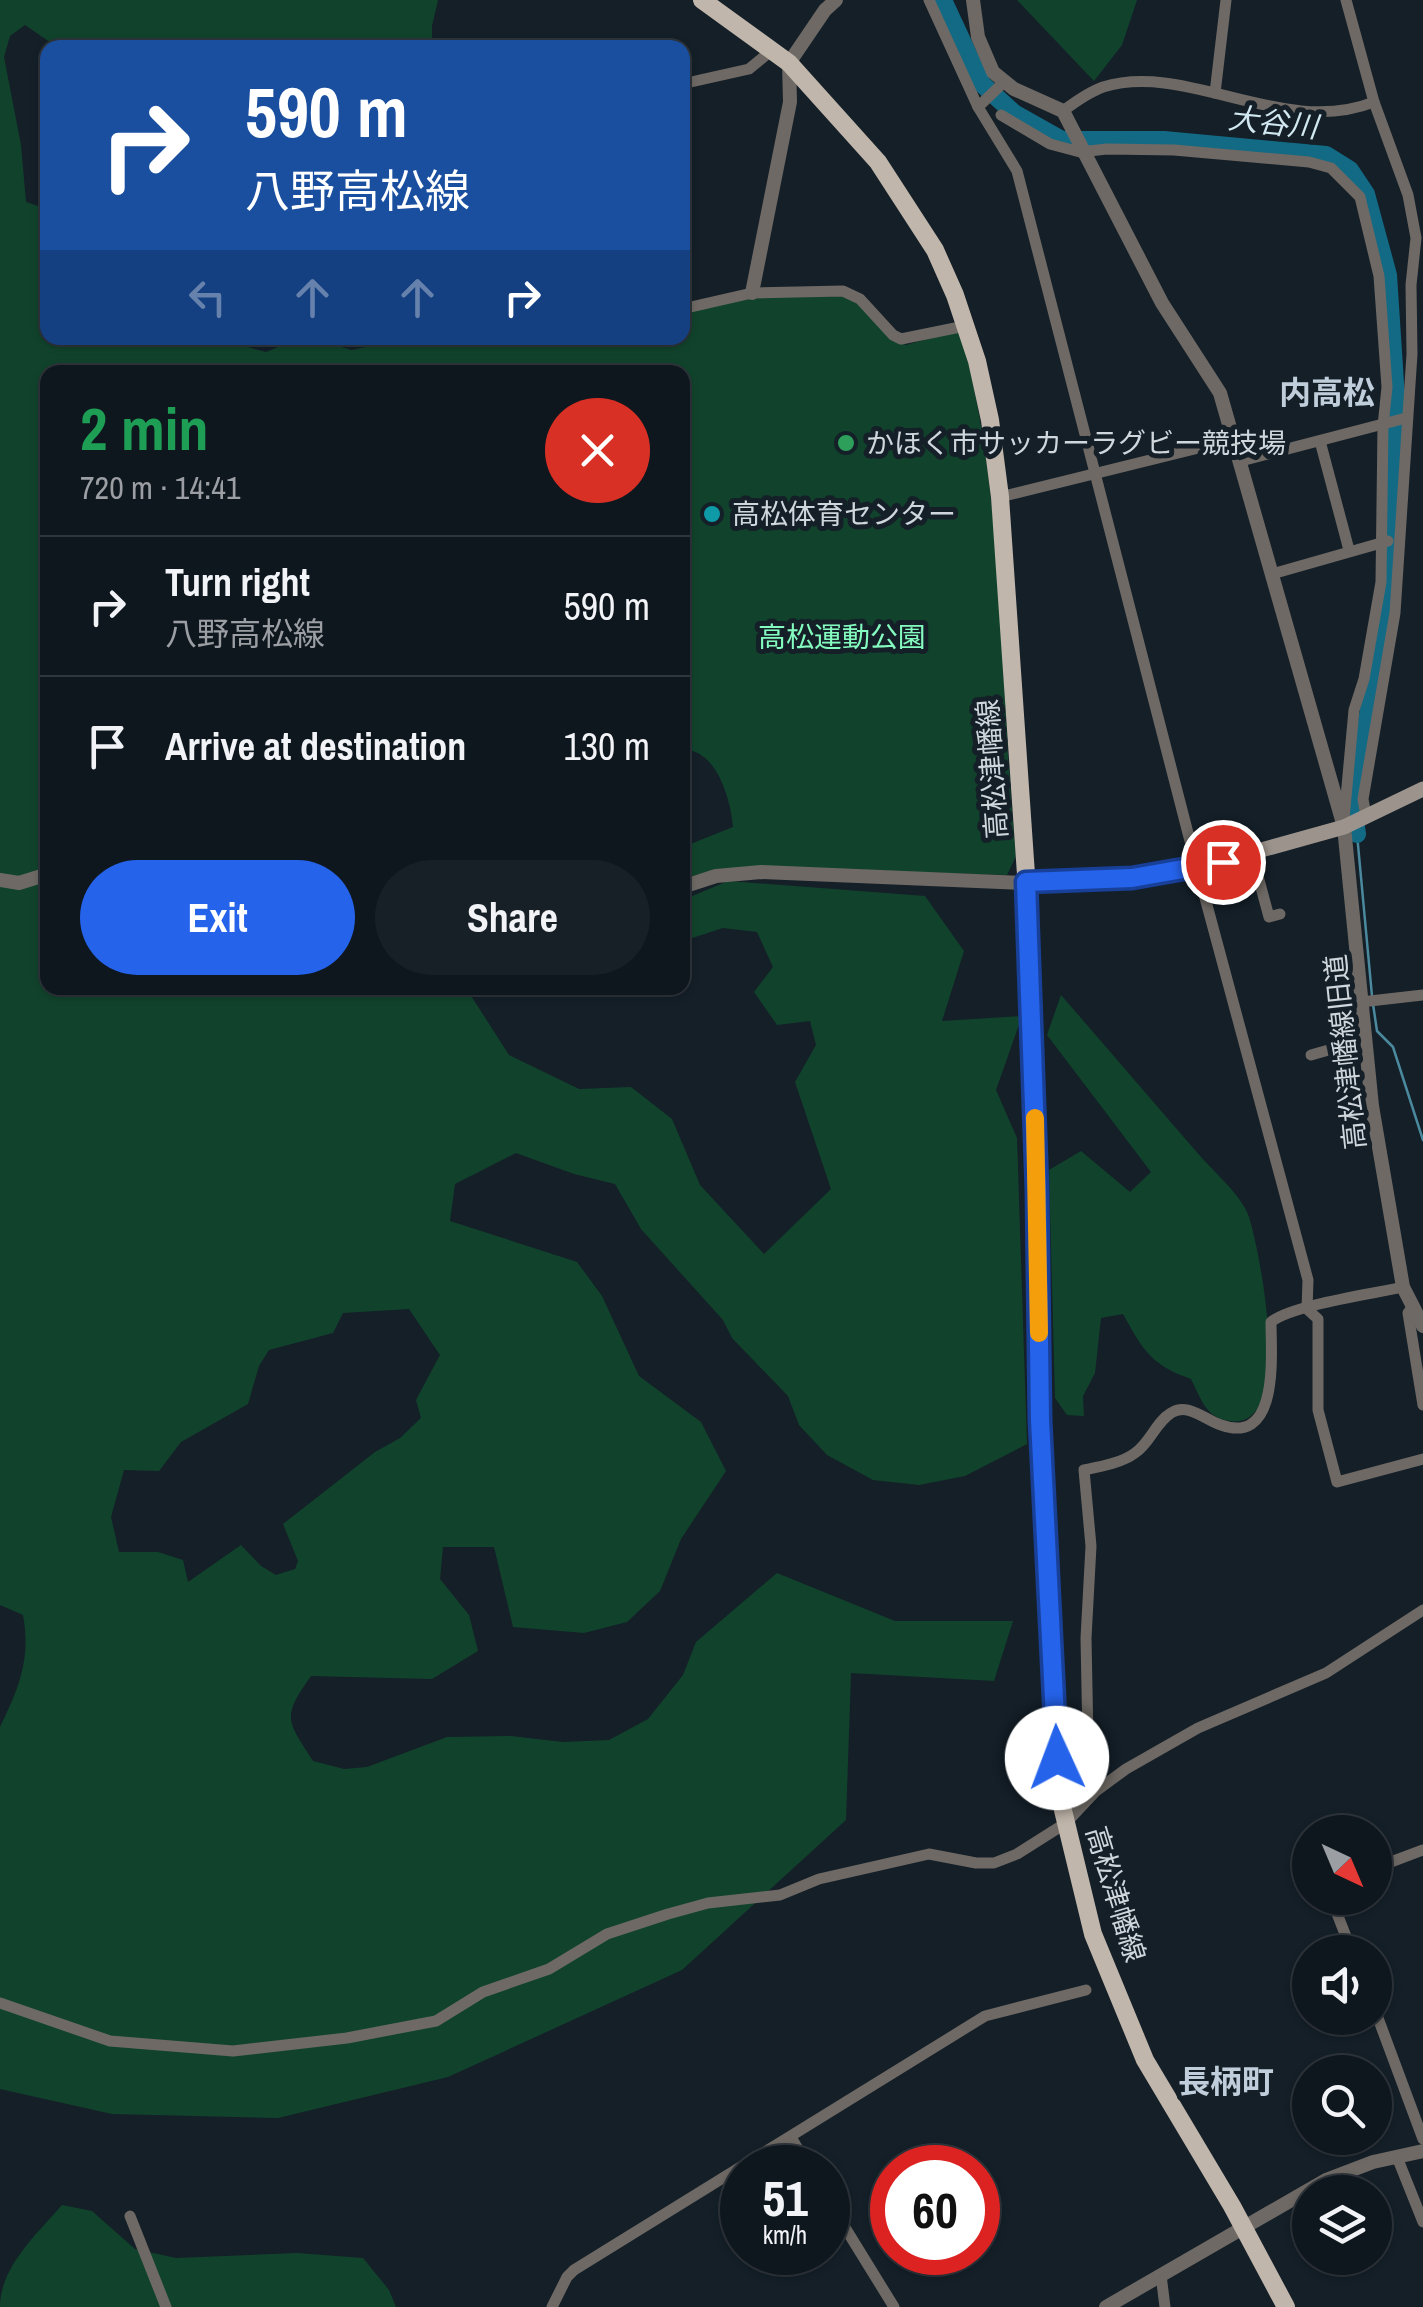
<!DOCTYPE html>
<meta charset="utf-8">
<style>
body{margin:0;font-family:"Archivo Narrow","Noto Sans JP",sans-serif;background:#182027;color:#f1f3f6;height:100vh;display:flex;flex-direction:column;font-size:38px;white-space:nowrap}
*{box-sizing:border-box;margin:0}
p{font-size:32px;color:#9b9fa4}
.icon{flex:none;width:55px;height:55px;fill:none;stroke:currentColor;stroke-width:2;stroke-linecap:round;stroke-linejoin:round}
.map{position:relative;flex:1;overflow:hidden}
.drawer{position:absolute;left:40px;top:365px;width:650px;height:630px;display:flex;flex-direction:column;background:#0f171e;border-radius:20px;box-shadow:0 2px 8px #0004,0 0 0 2px #2f363c}
.drawer>*{flex:none}
.top-card{position:absolute;left:40px;top:40px;width:650px;height:305px;border-radius:20px;box-shadow:0 2px 8px #0004,0 0 0 2px #2f363c;background:#1a4fa0;color:#fff;overflow:hidden}
.needle{width:65px;rotate:136deg}
.fabs{position:absolute;left:1292px;top:1815px;display:grid;gap:20px}
.fabs a{display:grid;place-items:center;width:100px;height:100px;border-radius:50%;background:#0f171e;box-shadow:0 2px 8px #0004,0 0 0 2px #2f363c;font-size:50px}
.speed{position:absolute;left:720px;top:2145px;display:flex;gap:20px;font-size:50px;font-weight:700;text-align:center}
.speed>*{display:grid;place-content:center;width:130px;height:130px;border-radius:50%;background:#0f171e;box-shadow:0 2px 8px #0004,0 0 0 2px #2f363c;line-height:1}
.speed small{font-size:25px;font-weight:400}
.speed .limit{border:15px solid #d22;background:#fff;color:#111}
.pin{position:absolute;display:grid;place-items:center;width:85px;height:85px;color:#fff;margin:-42px;border:5px solid #fff;border-radius:50%;box-shadow:0 2px 10px #0007}
.me{position:absolute;width:110px;margin:-55px;rotate:358deg;stroke-linejoin:round;filter:drop-shadow(0 0 8px #0008)}
.turn{display:flex;align-items:center;gap:35px;height:210px;padding:0 40px;font-size:45px}
.turn .icon{width:130px;height:130px;stroke-width:2.5}
.turn b{display:block;font-size:70px;line-height:85px}
.lanes{display:flex;align-items:center;height:95px;padding:0 40px;background:#0003;justify-content:center;gap:50px;direction:ltr}
.lanes .off{opacity:.35}
.round{display:grid;place-items:center;flex:none;width:105px;height:105px;border-radius:52px;background:#182027}
.overview{display:flex;align-items:center;justify-content:space-between;height:170px;padding:0 40px}
h1{font-size:60px;font-weight:700;line-height:75px;color:#1e9e55}
.primary-button{display:flex;gap:20px;margin-top:auto;padding:20px 40px}
.primary-button a{flex:1;height:115px;border-radius:60px;background:#2563eb;color:#fff;font-size:40px;font-weight:700;line-height:115px;text-align:center}
.primary-button a+a{background:#182027;color:#f1f3f6}
ul{padding:0;list-style:none}
li{display:flex;align-items:center;gap:30px;height:140px;padding:0 40px;border-top:2px solid #2f363c}
li div{flex:1}
li b{display:block;font-size:38px}
li em{font-style:normal}
.map>svg:first-child{display:block}
</style>
<div class="map">
<svg width="1423" height="2307" viewBox="0 0 1423 2307">
<rect width="100%" height="100%" fill="#141f28"/>
<g fill="#11432c" fill-rule="evenodd">
<path d="M 0,0 L 438,0 L 432,26 L 432,47 L 57,47 L 25,25 L 10,36 L 4,57 L 21,145 L 26,202 L 47,209 L 48,338 L 215,338 L 266,352 L 285,344 L 300,345 L 310,338 L 352,350 L 405,338 L 682,338 L 683,314 L 745,297 L 851,296 L 894,340 L 906,345 L 960,330 C 1007,500 998,681 1016,856 L 1007,875 L 763,867 L 699,874 L 683,880 L 683,847 L 733,827 C 731,800 716,748 683,750 L 682,372 L 48,372 L 48,988 L 466,988 L 509,1055 L 579,1089 L 631,1087 L 672,1119 L 700,1185 L 764,1254 L 831,1189 L 795,1082 L 816,1045 L 810,1021 L 777,1025 L 754,992 L 773,967 L 757,932 L 723,928 L 689,939 L 683,920 L 683,900 L 728,881 L 925,896 L 964,951 L 942,1021 L 1022,1016 L 996,1090 L 1017,1138 L 1027,1444 L 965,1476 L 919,1485 L 873,1480 L 827,1455 L 799,1425 L 788,1396 L 732,1338 L 723,1320 L 641,1229 L 615,1184 L 574,1174 L 516,1153 L 455,1184 L 450,1221 L 577,1262 L 602,1296 L 639,1376 L 701,1422 L 726,1471 L 681,1539 L 660,1591 L 627,1622 L 584,1633 L 513,1627 L 494,1547 L 443,1547 L 440,1579 L 469,1615 L 478,1651 L 432,1679 L 311,1676 C 281,1718 287,1720 313,1761 L 344,1769 L 367,1767 L 447,1737 L 511,1736 L 563,1742 L 609,1740 L 648,1719 L 683,1675 L 696,1642 L 777,1573 L 895,1621 L 1013,1621 L 994,1681 L 851,1673 L 846,1820 L 682,1970 L 448,2077 L 278,2118 L 112,2114 L 0,2089 L 0,1727 C 19,1688 31,1659 23,1615 L 0,1605 ZM 409,1309 L 440,1355 L 416,1400 L 421,1418 L 400,1438 L 375,1452 L 283,1524 L 298,1561 L 295,1569 L 276,1575 L 261,1566 L 241,1545 L 188,1582 L 183,1560 L 158,1552 L 119,1552 L 111,1517 L 124,1470 L 159,1471 L 181,1442 L 248,1404 L 259,1366 L 269,1350 L 333,1333 L 343,1313 Z"/>
<path d="M 1017,0 L 1137,0 L 1122,45 L 1094,81 Z"/>
<path d="M 1061,995 C 1108,1049 1154,1103 1201,1157 C 1216,1174 1242,1196 1249,1217 C 1260,1252 1296,1431 1230,1421 C 1206,1418 1201,1399 1191,1379 C 1151,1365 1143,1350 1123,1314 L 1101,1318 L 1095,1373 L 1083,1396 L 1084,1416 L 1067,1415 L 1055,1398 L 1049,1170 L 1081,1151 L 1130,1192 L 1151,1172 L 1047,1035 Z"/>
<path d="M 62,2205 L 92,2211 L 135,2249 L 176,2258 L 297,2253 L 363,2258 L 389,2290 L 396,2307 L 0,2307 C 0,2267 37,2234 62,2205 Z"/>
</g>
<g fill="none" stroke-linecap="round" stroke-linejoin="round">
<g stroke="#4b8a9e" stroke-width="2.5">
<path d="M 1357,834 L 1372,996"/>
<path d="M 1373,1004 L 1377,1031 L 1393,1047 L 1423,1140"/>
</g>
<path stroke="#136a84" stroke-width="18" d="M 943,0 L 982,84 L 1014,113 L 1062,140 L 1164,140 L 1326,155 L 1350,170 L 1366,194 L 1388,275 L 1396,398 L 1388,595 L 1353,806 L 1357,834"/>
<g stroke="#6e6964" stroke-width="11">
<path d="M 929,0 L 978,107"/>
<path d="M 1346,0 L 1374,102 L 1408,195 L 1416,238 L 1411,285 L 1412,354 L 1395,613 L 1363,799 L 1366,816"/>
<path d="M 1003,83 L 978,107 L 1017,171 L 1197,868 L 1308,1280 L 1307,1309 L 1318,1319 L 1318,1410 L 1337,1482 L 1423,1459"/>
<path d="M 682,84 L 749,69 L 772,50"/>
<path d="M 1215,93 L 1226,0"/>
<path d="M 1063,111 C 1075,102 1089,92 1103,87 C 1187,61 1283,138 1374,102"/>
<path d="M 1001,115 L 1050,144 L 1080,152 L 1107,149 L 1174,150 L 1309,162 L 1331,168 L 1360,197 L 1379,276 L 1387,387 L 1383,426 L 1381,582 L 1364,679 L 1354,710 L 1344,819"/>
<path d="M 682,309 L 752,293 L 843,291 L 860,299 L 893,335 L 901,339 L 965,326"/>
<path d="M 1320,441 L 1349,550"/>
<path d="M 1241,461 L 1406,418"/>
<path d="M 1000,497 L 1235,439"/>
<path d="M 1272,574 L 1388,541"/>
<path d="M 1252,854 L 1269,917 L 1280,914"/>
<path d="M 1361,1002 L 1423,995"/>
<path d="M 1311,1055 L 1364,1040"/>
<path d="M 1413,1306 L 1408,1313 L 1423,1405"/>
<path d="M 1057,1758 L 1080,1751 L 1088,1740 L 1086,1638 L 1091,1546 L 1084,1470 C 1099,1467 1122,1463 1135,1453 C 1150,1443 1156,1422 1171,1413 C 1188,1402 1205,1420 1221,1425 C 1280,1446 1271,1354 1271,1322 C 1292,1305 1372,1294 1403,1287"/>
<path d="M 1375,1868 L 1423,1850"/>
<path d="M 1331,1898 L 1352,1952"/>
<path d="M 0,2003 L 110,2041 L 233,2051 L 347,2038 L 436,2021 L 483,1992 L 549,1969 L 607,1934 L 668,1914 L 708,1903 L 780,1895 L 819,1879 L 929,1854 L 976,1863 L 994,1863 L 1017,1854 L 1066,1823 L 1096,1791 L 1126,1769 L 1198,1728 L 1326,1673 L 1423,1610"/>
<path d="M 1375,2010 L 1423,2139"/>
<path d="M 791,2137 L 809,2168"/>
<path d="M 1397,2157 L 1423,2222"/>
<path d="M 828,2200 L 894,2307"/>
<path d="M 130,2216 L 166,2307"/>
<path d="M 1161,2275 L 1165,2307"/>
<path d="M 552,2307 L 567,2277 L 574,2270 L 985,2016 L 1086,1990"/>
</g>
<g stroke="#6e6964" stroke-width="14">
<path d="M 973,0 L 978,37 L 993,72 L 1014,89 L 1063,111 L 1162,303 L 1220,393 L 1344,827 L 1372,1106 L 1403,1287 L 1423,1326"/>
<path d="M 752,293 L 790,102 L 789,63 L 825,10 L 836,0"/>
<path d="M 0,880 L 19,883 L 48,874"/>
<path d="M 682,887 L 716,876 L 761,872 L 1026,883"/>
<path d="M 1106,2307 L 1326,2180 L 1373,2162 L 1423,2151"/>
</g>
<path stroke="#9c948c" stroke-width="15" d="M 1026,883 L 1132,878 L 1197,868 L 1344,827 L 1423,789"/>
<path stroke="#c0b6ab" stroke-width="18" d="M 702,0 L 789,63 L 878,162 L 935,250 L 955,295 L 977,361 L 990,420 L 1000,497 L 1031,947 L 1041,1420 L 1061,1802 L 1093,1934 L 1145,2060 L 1232,2206 L 1286,2307"/>
</g>
<g fill="none" stroke-linecap="round" stroke-linejoin="round">
<g stroke="#184099" stroke-width="25">
<path id="route" d="M 1057,1758 L 1040,1420 L 1037,1190 L 1026,882 L 1132,878 L 1223,862"/>
</g>
<use href="#route" stroke="#2563eb" stroke-width="18"/>
<path stroke="#f59e0b" stroke-width="18" d="M 1035,1118 L 1039,1333"/>
</g>
<circle fill="#2e9e5b" stroke="#141f28" stroke-width="4" cx="846" cy="443" r="10"/>
<circle fill="#0f9aa8" stroke="#141f28" stroke-width="4" cx="712" cy="514" r="10"/>
<g text-anchor="middle" stroke-width="10" stroke-linejoin="round" paint-order="stroke">
<g font-size="28" fill="#cfd6dc" stroke="#141f28" text-anchor="start">
<text x="866" y="453">かほく市サッカーラグビー競技場</text>
<text x="732" y="524">高松体育センター</text>
</g>
<g font-size="28" fill="#85fcbf" stroke="#141f28">
<text x="842" y="647">高松運動公園</text>
</g>
<g font-size="28" fill="#cfd6dc" stroke="#141f28">
<text transform="translate(992 769) rotate(-94)" y="10">高松津幡線</text>
<text transform="translate(1345 1052) rotate(-96)" y="10">高松津幡線旧道</text>
<text transform="translate(1116 1894) rotate(73)" y="10">高松津幡線</text>
</g>
<g font-size="30" font-style="italic" fill="#d1e8f1" stroke="#141f28">
<text transform="translate(1273 123) rotate(6)" y="10">大谷川</text>
</g>
<g font-size="32" font-weight="bold" fill="#c0cdda" stroke="#141f28">
<text x="1327" y="404">内高松</text>
<text x="1226" y="2093">長柄町</text>
</g>
</g>
</svg>
<div class="fabs">
<a><svg class="needle" viewBox="-14 -14 28 28"><path d="M0-13l5 13h-10z" fill="#e53935"/><path d="M0 13l5-13h-10z" fill="#9b9fa4"/></svg></a>
<a><svg class="icon" aria-label="sound" viewBox="0 0 24 24"><path d="M4 9h4l5-4v14l-5-4H4zM17 9q2 3 0 6"/></svg></a>
<a><svg class="icon" aria-label="search" viewBox="0 0 24 24"><circle cx="10" cy="10" r="6"/><path d="M15 15l6 6"/></svg></a>
<a><svg class="icon" aria-label="layers" viewBox="0 0 24 24"><path d="M12 4l9 5-9 5-9-5zM3 14l9 5 9-5"/></svg></a>
</div>
<div class="speed"><div>51<small>km/h</small></div><div class="limit">60</div></div>
<div class="pin" style="left:1223px;top:862px;background:#d93025"><svg class="icon" aria-label="arrive" viewBox="0 0 24 24"><path d="M6 21V4h12l-3 4 3 4H6"/></svg></div>
<svg class="me" style="left:1057px;top:1758px" viewBox="-20 -20 40 40"><circle r="19" fill="#fff"/><path d="M0-13L10 11 0 6-10 11z" fill="#2563eb"/></svg>
<div class="top-card">
<div class="turn"><svg class="icon" aria-label="right" viewBox="0 0 24 24"><path d="M7 20v-9h11M14 6l5 5-5 5"/></svg><div><b>590 m</b>八野高松線</div></div>
<div class="lanes"><svg class="icon off" aria-label="left" viewBox="0 0 24 24"><path d="M17 20v-9H6M10 6l-5 5 5 5"/></svg><svg class="icon off" aria-label="ahead" viewBox="0 0 24 24"><path d="M12 20V5M6 11l6-6 6 6"/></svg><svg class="icon off" aria-label="ahead" viewBox="0 0 24 24"><path d="M12 20V5M6 11l6-6 6 6"/></svg><svg class="icon" aria-label="right" viewBox="0 0 24 24"><path d="M7 20v-9h11M14 6l5 5-5 5"/></svg></div>
</div>
<section class="drawer">
<div class="overview"><div><h1>2 min</h1><p>720 m · 14:41</p></div><a class="round" style="background:#d93025;color:#fff"><svg class="icon" aria-label="close" viewBox="0 0 24 24"><path d="M6 6l12 12M18 6L6 18"/></svg></a></div>
<ul>
<li><svg class="icon" aria-label="right" viewBox="0 0 24 24"><path d="M7 20v-9h11M14 6l5 5-5 5"/></svg><div><b>Turn right</b><p>八野高松線</p></div><em>590 m</em></li>
<li><svg class="icon" aria-label="arrive" viewBox="0 0 24 24"><path d="M6 21V4h12l-3 4 3 4H6"/></svg><div><b>Arrive at destination</b></div><em>130 m</em></li>
</ul>
<div class="primary-button"><a>Exit</a><a>Share</a></div>
</section>
</div>
